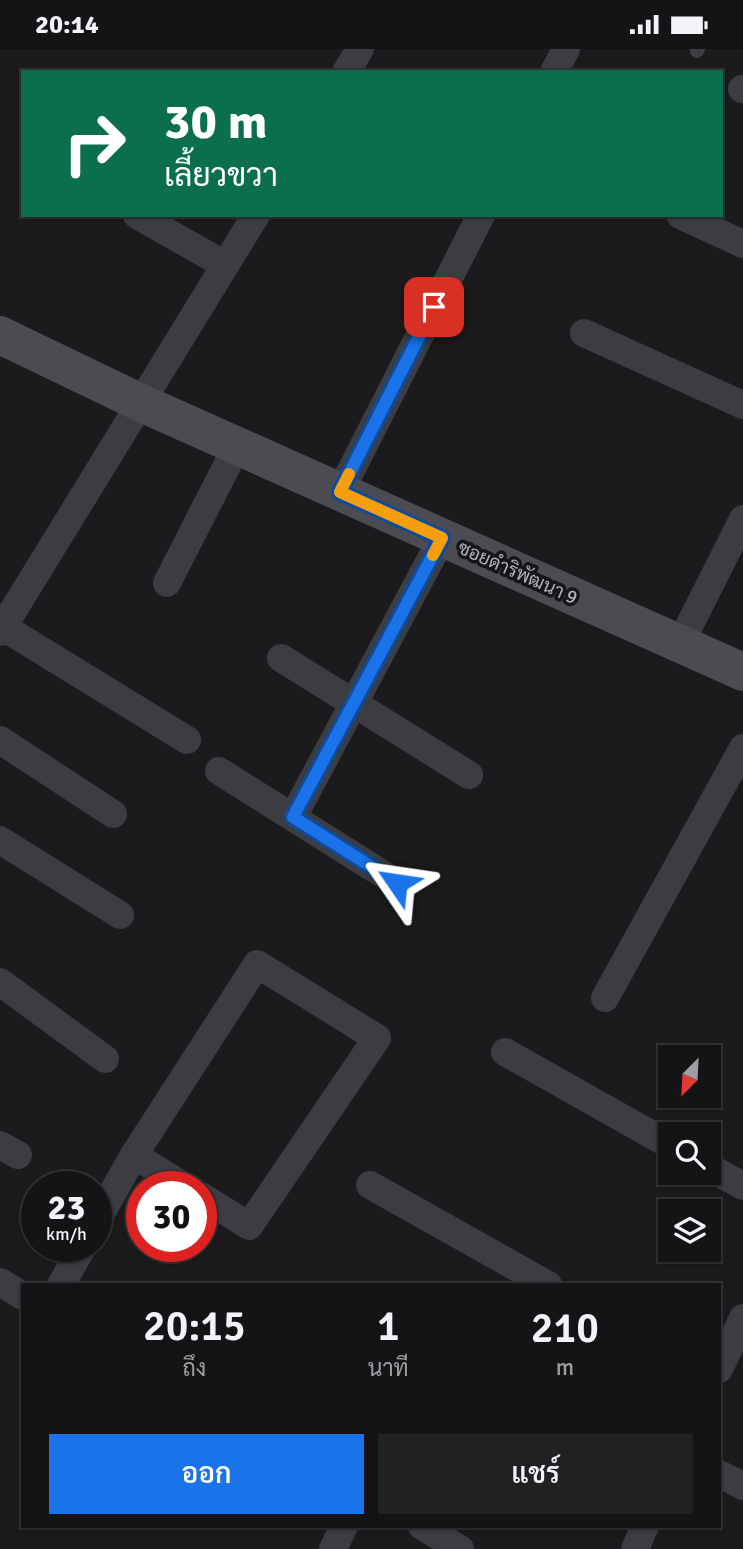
<!DOCTYPE html>
<html lang="th">
<meta charset="utf-8">
<style>
body{margin:0;font-family:Signika,Sarabun,sans-serif;background:#212123;color:#f1f3f6;height:100vh;display:flex;flex-direction:column;font-size:26px;white-space:nowrap}
*{box-sizing:border-box;margin:0}
p{font-size:23px;color:#9d9ea1}
.icon{flex:none;width:38px;height:38px;fill:none;stroke:currentColor;stroke-width:2;stroke-linecap:round;stroke-linejoin:round}
.map{position:relative;flex:1;overflow:hidden}
.details{position:absolute;left:21px;top:1234px;width:700px;height:245px;display:flex;flex-direction:column;background:#141416;border-radius:0px;box-shadow:0 2px 5px #0004,0 0 0 2px #333335}
.details>*{flex:none}
.hud{position:absolute;left:21px;top:21px;width:702px;height:147px;border-radius:0px;box-shadow:0 2px 5px #0004,0 0 0 2px #333335;background:#0b6e4f;color:#fff;overflow:hidden}
.needle{width:46px;rotate:204deg}
.controls{position:absolute;left:658px;top:996px;display:grid;gap:14px}
.controls a{display:grid;place-items:center;width:63px;height:63px;border-radius:0px;background:#141416;box-shadow:0 2px 5px #0004,0 0 0 2px #333335;font-size:35px}
.speed{position:absolute;left:21px;top:1122px;display:flex;gap:14px;font-size:35px;font-weight:700;text-align:center}
.speed>*{display:grid;place-content:center;width:91px;height:91px;border-radius:50%;background:#141416;box-shadow:0 2px 5px #0004,0 0 0 2px #333335;line-height:1}
.speed small{font-size:18px;font-weight:400}
.speed .limit{border:10px solid #d22;background:#fff;color:#111}
.pin{position:absolute;display:grid;place-items:center;width:60px;height:60px;color:#fff;margin:-30px;border-radius:14px;box-shadow:0 4px 10px #0006}
.me{position:absolute;width:77px;margin:-38px;rotate:302deg;stroke-linejoin:round;filter:drop-shadow(0 0 5px #0008)}
.turn{display:flex;align-items:center;gap:24px;height:147px;padding:0 28px;font-size:32px}
.turn .icon{width:91px;height:91px;stroke-width:2.5}
.turn b{display:block;font-size:49px;line-height:60px}
.eta{display:flex;justify-content:space-evenly;align-items:center;height:119px;text-align:center}
.eta b{font-size:42px;font-weight:600;line-height:49px}
.action{display:flex;gap:14px;margin-top:auto;padding:14px 28px}
.action a{flex:1;height:80px;border-radius:0px;background:#1a73e8;color:#fff;font-size:28px;font-weight:600;line-height:80px;text-align:center}
.action a+a{background:#212123;color:#f1f3f6}
.status{display:flex;justify-content:space-between;align-items:center;height:49px;padding:0 35px;background:#141416;direction:ltr}
.status svg{height:19px;fill:currentColor}
.map>svg:first-child{display:block}
</style>
<div class="status"><b>20:14</b><svg viewBox="0 0 49 12"><path d="M0 12V9h3v3zM5 12V6h3v6zM10 12V3h3v9zM15 12V0h3v12zM26 1h20v11H26zM47 4h2v5h-2z"/></svg></div>
<div class="map">
<svg width="743" height="1500" viewBox="0 0 743 1500">
<rect width="100%" height="100%" fill="#1b1b1d"/>
<g fill="none" stroke-linecap="round" stroke-linejoin="round">
<path stroke="#3c3d42" stroke-width="14" d="M 697,2 L 698,0"/>
<g stroke="#3c3d42" stroke-width="28">
<path d="M 346,23 L 360,0"/>
<path d="M 554,23 L 566,0"/>
<path d="M 742,40 L 743,40"/>
<path d="M 137,166 L 225,216"/>
<path d="M 680,166 L 743,195"/>
<path d="M 584,284 L 743,356"/>
<path d="M 340,443 L 481,166"/>
<path d="M 167,534 L 237,397"/>
<path d="M 3,578 L 187,691"/>
<path d="M 0,583 L 256,166"/>
<path d="M 680,595 L 743,470"/>
<path d="M 281,609 L 469,726"/>
<path d="M 0,691 L 113,765"/>
<path d="M 219,722 L 397,834"/>
<path d="M 293,768 L 442,489"/>
<path d="M 0,791 L 120,866"/>
<path d="M 0,933 L 105,1010"/>
<path d="M 605,949 L 743,699"/>
<path d="M 505,1003 L 670,1096"/>
<path d="M 0,1096 L 18,1106"/>
<path d="M 134,1106 L 185,1138"/>
<path d="M 709,1118 L 743,1137"/>
<path d="M 370,1136 L 548,1236"/>
<path d="M 96,1173 L 134,1106 L 257,915 L 377,989 L 249,1177 L 201,1147"/>
<path d="M 0,1233 L 23,1247"/>
<path d="M 61,1236 L 83,1197"/>
<path d="M 719,1320 L 743,1269"/>
<path d="M 719,1425 L 743,1437"/>
<path d="M 422,1477 L 460,1500"/>
<path d="M 333,1500 L 344,1477"/>
<path d="M 635,1500 L 645,1477"/>
</g>
<path stroke="#4a4c52" stroke-width="38" d="M 0,286 L 139,353 L 743,623"/>
</g>
<g fill="none" stroke-linecap="round" stroke-linejoin="round">
<g stroke="#114b97" stroke-width="18">
<path id="route" d="M 397,834 L 293,768 L 442,489 L 340,443 L 434,258"/>
</g>
<use href="#route" stroke="#1a73e8" stroke-width="12"/>
<path stroke="#f59e0b" stroke-width="12" d="M 349,425 L 340,443 L 442,489 L 433,506"/>
</g>
<g text-anchor="middle" stroke-width="7" stroke-linejoin="round" paint-order="stroke">
<g font-size="19" fill="#aeb2bc" stroke="#161618">
<text transform="translate(518 523) rotate(24)" y="7">ซอยดำริพัฒนา 9</text>
</g>
</g>
</svg>
<div class="controls">
<a><svg class="needle" viewBox="-14 -14 28 28"><path d="M0-13l5 13h-10z" fill="#e53935"/><path d="M0 13l5-13h-10z" fill="#9d9ea1"/></svg></a>
<a><svg class="icon" aria-label="search" viewBox="0 0 24 24"><circle cx="10" cy="10" r="6"/><path d="M15 15l6 6"/></svg></a>
<a><svg class="icon" aria-label="layers" viewBox="0 0 24 24"><path d="M12 4l9 5-9 5-9-5zM3 14l9 5 9-5"/></svg></a>
</div>
<div class="speed"><div>23<small>km/h</small></div><div class="limit">30</div></div>
<div class="pin" style="left:434px;top:258px;background:#d93025"><svg class="icon" aria-label="arrive" viewBox="0 0 24 24"><path d="M6 21V4h12l-3 4 3 4H6"/></svg></div>
<svg class="me" style="left:397px;top:834px" viewBox="-20 -20 40 40"><path d="M0-17L14 15 0 8-14 15z" fill="#1a73e8" stroke="#fff" stroke-width="4"/></svg>
<div class="hud">
<div class="turn"><svg class="icon" aria-label="right" viewBox="0 0 24 24"><path d="M7 20v-9h11M14 6l5 5-5 5"/></svg><div><b>30 m</b>เลี้ยวขวา</div></div>
</div>
<section class="details">
<div class="eta">
<div><b>20:15</b><p>ถึง</p></div>
<div><b>1</b><p>นาที</p></div>
<div><b>210</b><p>m</p></div>
</div>
<div class="action"><a>ออก</a><a>แชร์</a></div>
</section>
</div>
